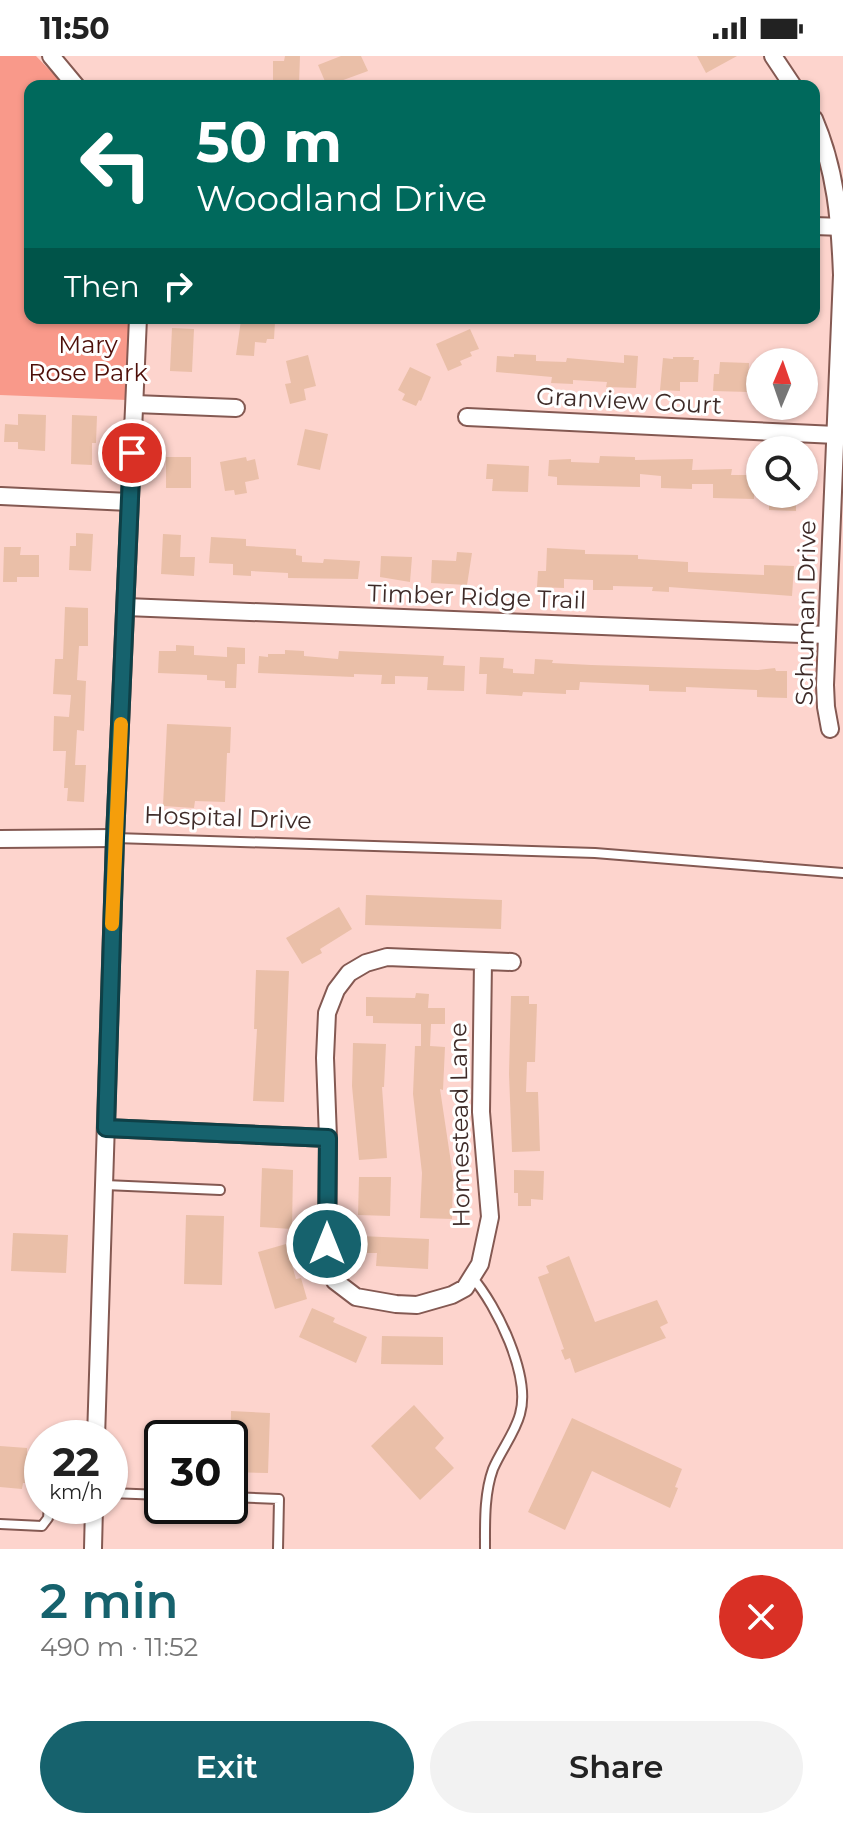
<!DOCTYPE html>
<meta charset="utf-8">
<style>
body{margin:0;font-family:Montserrat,sans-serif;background:#f2f2f2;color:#222;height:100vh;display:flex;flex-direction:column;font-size:30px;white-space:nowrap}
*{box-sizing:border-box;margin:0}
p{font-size:26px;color:#767676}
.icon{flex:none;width:44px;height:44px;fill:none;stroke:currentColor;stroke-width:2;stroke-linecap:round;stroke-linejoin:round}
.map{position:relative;height:1493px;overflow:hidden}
.drawer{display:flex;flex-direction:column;background:#fff;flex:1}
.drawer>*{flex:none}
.guide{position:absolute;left:24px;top:24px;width:796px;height:244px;border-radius:16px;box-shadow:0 2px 6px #0004;background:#00695c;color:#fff;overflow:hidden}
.needle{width:52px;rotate:2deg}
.buttons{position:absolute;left:746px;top:292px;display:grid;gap:16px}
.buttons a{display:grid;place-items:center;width:72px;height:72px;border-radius:50%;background:#fff;box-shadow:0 2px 6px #0004;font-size:40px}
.speed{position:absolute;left:24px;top:1364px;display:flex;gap:16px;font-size:40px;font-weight:700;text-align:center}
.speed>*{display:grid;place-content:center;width:104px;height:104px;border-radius:50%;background:#fff;box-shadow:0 2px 6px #0004;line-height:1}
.speed small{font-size:20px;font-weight:400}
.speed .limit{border:4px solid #111;border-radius:12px;background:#fff;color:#111}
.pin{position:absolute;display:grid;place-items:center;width:68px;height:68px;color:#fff;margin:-34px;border:4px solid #fff;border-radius:50%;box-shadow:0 2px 8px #0007}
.me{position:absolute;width:88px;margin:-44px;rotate:0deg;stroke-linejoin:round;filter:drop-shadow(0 0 6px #0008)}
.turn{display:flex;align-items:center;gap:28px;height:168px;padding:0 40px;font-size:36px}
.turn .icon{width:104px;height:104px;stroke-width:2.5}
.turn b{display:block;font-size:56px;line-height:68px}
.then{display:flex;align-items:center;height:76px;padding:0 40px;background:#0003;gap:16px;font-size:30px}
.round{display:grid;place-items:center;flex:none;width:84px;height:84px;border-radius:42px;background:#f2f2f2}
.summary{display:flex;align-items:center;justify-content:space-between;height:136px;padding:0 40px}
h1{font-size:48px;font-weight:600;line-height:60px;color:#16626d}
.button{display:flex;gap:16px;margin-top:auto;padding:16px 40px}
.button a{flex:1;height:92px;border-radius:48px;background:#16626d;color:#fff;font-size:32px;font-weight:600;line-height:92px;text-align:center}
.button a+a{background:#f2f2f2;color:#222}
.status{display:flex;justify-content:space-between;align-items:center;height:56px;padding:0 40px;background:#fff;direction:ltr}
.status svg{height:22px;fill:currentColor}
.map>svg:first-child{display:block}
</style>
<div class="status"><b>11:50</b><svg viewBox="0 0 49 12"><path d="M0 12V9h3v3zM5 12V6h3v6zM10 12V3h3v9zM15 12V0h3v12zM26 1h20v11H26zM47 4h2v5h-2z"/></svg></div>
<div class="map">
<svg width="843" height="1493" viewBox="0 0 843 1493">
<rect width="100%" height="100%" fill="#fdd4cd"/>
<path fill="#f9998a" d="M 0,0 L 36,0 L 65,30 L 30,30 L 30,262 L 130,262 L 127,344 L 0,339 Z"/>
<g fill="#eabfa8">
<path d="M 285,0 L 300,0 L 299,28 L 273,27 L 273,5 L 284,5 Z"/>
<path d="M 341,0 L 361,0 L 368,15 L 327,30 L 318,9 Z"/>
<path d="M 697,0 L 737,0 L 706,17 Z"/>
<path d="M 241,264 L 275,266 L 274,283 L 267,283 L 266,287 L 255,286 L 254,300 L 236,299 Z"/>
<path d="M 172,272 L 194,273 L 192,316 L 170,315 Z"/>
<path d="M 470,273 L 479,293 L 470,296 L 472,300 L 460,305 L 462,309 L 448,315 L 436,288 Z"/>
<path d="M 514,298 L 536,299 L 536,305 L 566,306 L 567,302 L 624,307 L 624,299 L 638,300 L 636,332 L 606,331 L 607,326 L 573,324 L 573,328 L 551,327 L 552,321 L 496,316 L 497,300 L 514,301 Z"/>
<path d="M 308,299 L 316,330 L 304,333 L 306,344 L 290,348 L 285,328 L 291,327 L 286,305 Z"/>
<path d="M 673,301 L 694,301 L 693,304 L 699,304 L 698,326 L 680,326 L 680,335 L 660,334 L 663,302 L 673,303 Z"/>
<path d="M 720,306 L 749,307 L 748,336 L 713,335 L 714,318 L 719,318 Z"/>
<path d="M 410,311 L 431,321 L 421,345 L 419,344 L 416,350 L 402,344 L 405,338 L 398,334 Z"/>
<path d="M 18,358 L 46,359 L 45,395 L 18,393 L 18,386 L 4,386 L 5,368 L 18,369 Z"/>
<path d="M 72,359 L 97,360 L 96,387 L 92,387 L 92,409 L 71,408 Z"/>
<path d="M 305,373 L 328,378 L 320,414 L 297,409 Z"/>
<path d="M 600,400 L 635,401 L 635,404 L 693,403 L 692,414 L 732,413 L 731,419 L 754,419 L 754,443 L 713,442 L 713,428 L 692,428 L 692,433 L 661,432 L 661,420 L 640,418 L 640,431 L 557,429 L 557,421 L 548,420 L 549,404 L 571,403 L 571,406 L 599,407 Z"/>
<rect x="166" y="401" width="25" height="31"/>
<path d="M 246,401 L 247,405 L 255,403 L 259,423 L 245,426 L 247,437 L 235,439 L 234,434 L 225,435 L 220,406 Z"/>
<path d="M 487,408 L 529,410 L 528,436 L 492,435 L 493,423 L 486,423 Z"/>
<path d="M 769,438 L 796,438 L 796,455 L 769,454 Z"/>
<path d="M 76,477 L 93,478 L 91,515 L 69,514 L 70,490 L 76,490 Z"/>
<path d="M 163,478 L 181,479 L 180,501 L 195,501 L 194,520 L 161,518 Z"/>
<path d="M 211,481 L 246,483 L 246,490 L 296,493 L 296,499 L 302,500 L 302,506 L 323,507 L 324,503 L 360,505 L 358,523 L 288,522 L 288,517 L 251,515 L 251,520 L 233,519 L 233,508 L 209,507 Z"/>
<path d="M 4,491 L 21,491 L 20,499 L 39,499 L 39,521 L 17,521 L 17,526 L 3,526 Z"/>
<path d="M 547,492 L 585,494 L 585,498 L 638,499 L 638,503 L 688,506 L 688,516 L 764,519 L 764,509 L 794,510 L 792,540 L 669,531 L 669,536 L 652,535 L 653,531 L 613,530 L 613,534 L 593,534 L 593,524 L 564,523 L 564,532 L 537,531 L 538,515 L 546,515 Z"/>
<path d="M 457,496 L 472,497 L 467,529 L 431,527 L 432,504 L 456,505 Z"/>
<path d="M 381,500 L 412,501 L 410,526 L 380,521 Z"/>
<path d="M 65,551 L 88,552 L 88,590 L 79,590 L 77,624 L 86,625 L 84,675 L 77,674 L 75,709 L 86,709 L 84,746 L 67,745 L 68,732 L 64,732 L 66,695 L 53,695 L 54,660 L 69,661 L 71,639 L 53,638 L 55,603 L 63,603 Z"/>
<path d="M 176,589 L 194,590 L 194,599 L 227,601 L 227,591 L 245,592 L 245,608 L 237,608 L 236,632 L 225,632 L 225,625 L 207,624 L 207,619 L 158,617 L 159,595 L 176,595 Z"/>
<path d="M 285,594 L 304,595 L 304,600 L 338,603 L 339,595 L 444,600 L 443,609 L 465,610 L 464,635 L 427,634 L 428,621 L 395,620 L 395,628 L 381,628 L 382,619 L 354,618 L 354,621 L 258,617 L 259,600 L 268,601 L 268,598 L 285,598 Z"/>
<path d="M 480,601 L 504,602 L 503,612 L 513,613 L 513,617 L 534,618 L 535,603 L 553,604 L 552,607 L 591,609 L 758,614 L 775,612 L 776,615 L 787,615 L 787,642 L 757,641 L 757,634 L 686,631 L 686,636 L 649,635 L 649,629 L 580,626 L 579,634 L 566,634 L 566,638 L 523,636 L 522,640 L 486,638 L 487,618 L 479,618 Z"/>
<path d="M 167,668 L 231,671 L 230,697 L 227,697 L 225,746 L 195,745 L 194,752 L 163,750 Z"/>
<path d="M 366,839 L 502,844 L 501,873 L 365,869 Z"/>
<path d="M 339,851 L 352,873 L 320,893 L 322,897 L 302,908 L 286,882 Z"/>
<path d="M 256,914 L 289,915 L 284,1046 L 253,1045 L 257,973 L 254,973 Z"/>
<path d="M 416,937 L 429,938 L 428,952 L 445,952 L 445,968 L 431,968 L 430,990 L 445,991 L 443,1034 L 440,1033 L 453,1120 L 452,1163 L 420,1162 L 422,1117 L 413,1038 L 415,990 L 421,990 L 421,968 L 373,967 L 373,960 L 366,960 L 366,941 L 415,942 Z"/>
<path d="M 511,940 L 529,940 L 529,948 L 537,948 L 535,1006 L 527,1006 L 526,1036 L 538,1036 L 540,1095 L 512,1096 L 509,1018 Z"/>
<path d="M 353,987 L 386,988 L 384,1031 L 382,1031 L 387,1102 L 359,1104 L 352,1030 Z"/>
<path d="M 262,1112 L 293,1114 L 292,1173 L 260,1171 Z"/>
<path d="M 514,1114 L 544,1115 L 543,1144 L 531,1143 L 531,1150 L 518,1150 L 518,1137 L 514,1137 Z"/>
<path d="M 359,1121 L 391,1121 L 390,1160 L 358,1159 Z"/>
<path d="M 186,1159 L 224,1160 L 222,1229 L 184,1228 Z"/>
<path d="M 13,1177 L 68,1179 L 66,1217 L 11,1215 Z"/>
<path d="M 360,1180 L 429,1183 L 428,1213 L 376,1210 L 377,1197 L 359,1197 Z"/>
<path d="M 286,1188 L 296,1223 L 301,1222 L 307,1243 L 275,1253 L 258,1196 Z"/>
<path d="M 569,1200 L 595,1266 L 657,1244 L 668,1267 L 660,1271 L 666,1282 L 575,1317 L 570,1302 L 565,1304 L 561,1294 L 564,1293 L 538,1221 L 549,1217 L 546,1210 Z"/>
<path d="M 312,1252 L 335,1262 L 333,1266 L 367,1281 L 356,1307 L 299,1281 Z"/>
<path d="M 382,1280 L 443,1281 L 443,1309 L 381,1308 Z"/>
<path d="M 414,1349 L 444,1382 L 435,1392 L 454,1412 L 420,1444 L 371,1390 Z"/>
<path d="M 231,1355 L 270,1357 L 268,1417 L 230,1416 Z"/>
<path d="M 572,1362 L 682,1413 L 675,1431 L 678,1432 L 670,1452 L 592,1415 L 565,1474 L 528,1456 Z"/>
<path d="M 0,1390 L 27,1392 L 27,1398 L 32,1399 L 31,1419 L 27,1419 L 27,1427 L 23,1427 L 22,1433 L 0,1431 Z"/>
</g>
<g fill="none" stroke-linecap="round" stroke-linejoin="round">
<g stroke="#845952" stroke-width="12">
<g id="service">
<path d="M 115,782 L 595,797 L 843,817"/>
<path d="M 105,1129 L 220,1134"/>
<path d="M 472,1221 C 497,1250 531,1320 520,1358 C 515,1377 501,1394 493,1413 C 484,1438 485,1467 485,1493"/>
<path d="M 110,1437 L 162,1439"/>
<path d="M 230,1441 L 279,1443 L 278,1493"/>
<path d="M 0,1468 L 42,1470 L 48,1462 L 49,1450"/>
</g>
</g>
<g stroke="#845952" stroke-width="20">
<g id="minor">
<path d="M 51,0 L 76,30"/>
<path d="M 773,0 L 793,30"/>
<path d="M 814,63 C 836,114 840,165 842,219 L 825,629 L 826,651 L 830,673"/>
<path d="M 814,170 L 843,171"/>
<path d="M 135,348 L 236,352"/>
<path d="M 467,361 L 836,379"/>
<path d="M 1,440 L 129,446"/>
<path d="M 126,551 L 827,579"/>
<path d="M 0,783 L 115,782"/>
<path d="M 483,905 L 481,1056 L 490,1161 L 480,1208 L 465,1232 L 452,1239 L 417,1249 L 396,1248 L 356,1241 L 335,1225 L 327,1201 L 328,1082 L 325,1002 L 327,957 L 336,934 L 349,917 L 366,907 L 387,901 L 512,906"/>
<path d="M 106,1072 L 328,1082"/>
<path d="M 96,1382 L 115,782 L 138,262"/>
<path d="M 93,1493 L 94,1450"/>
</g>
</g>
<use href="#service" stroke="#fff" stroke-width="8"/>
<use href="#minor" stroke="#fff" stroke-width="16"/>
</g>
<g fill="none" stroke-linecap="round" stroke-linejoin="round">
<g stroke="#0e4047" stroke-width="20">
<path id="route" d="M 132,397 L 115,782 L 106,1072 L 328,1082 L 327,1188"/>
</g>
<use href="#route" stroke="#16626d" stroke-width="14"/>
<path stroke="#f59e0b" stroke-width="14" d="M 112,868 L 121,668"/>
</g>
<g text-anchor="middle" stroke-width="6" stroke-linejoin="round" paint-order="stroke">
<g font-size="24" fill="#4e0f09" stroke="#fff">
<text x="88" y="297">Mary<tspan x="88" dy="28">Rose Park</tspan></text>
</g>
<g font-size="24" fill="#3e2b28" stroke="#fff">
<text transform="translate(629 345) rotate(3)" y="8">Granview Court</text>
<text transform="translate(477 541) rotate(2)" y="8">Timber Ridge Trail</text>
<text transform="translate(806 557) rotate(-89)" y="8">Schuman Drive</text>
<text transform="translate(228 762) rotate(2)" y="8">Hospital Drive</text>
<text transform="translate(460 1069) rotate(-91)" y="8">Homestead Lane</text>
</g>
</g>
</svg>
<div class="buttons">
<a><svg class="needle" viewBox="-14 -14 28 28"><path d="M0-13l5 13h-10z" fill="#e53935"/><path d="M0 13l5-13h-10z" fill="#767676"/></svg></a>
<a><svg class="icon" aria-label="search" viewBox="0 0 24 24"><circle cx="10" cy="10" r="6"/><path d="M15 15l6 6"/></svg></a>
</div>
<div class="speed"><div>22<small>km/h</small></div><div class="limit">30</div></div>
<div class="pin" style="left:132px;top:397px;background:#d93025"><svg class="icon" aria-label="arrive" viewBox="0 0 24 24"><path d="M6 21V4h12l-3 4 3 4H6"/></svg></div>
<svg class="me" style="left:327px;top:1188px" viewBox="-20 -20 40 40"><circle r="17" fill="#16626d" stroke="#fff" stroke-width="3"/><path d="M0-11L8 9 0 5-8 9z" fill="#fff"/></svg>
<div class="guide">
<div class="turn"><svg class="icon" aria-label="left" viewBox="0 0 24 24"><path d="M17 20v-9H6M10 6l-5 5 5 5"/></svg><div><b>50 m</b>Woodland Drive</div></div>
<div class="then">Then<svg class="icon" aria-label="right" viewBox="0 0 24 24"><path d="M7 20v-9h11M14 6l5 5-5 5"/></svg></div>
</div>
</div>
<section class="drawer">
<div class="summary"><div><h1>2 min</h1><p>490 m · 11:52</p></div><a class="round" style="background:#d93025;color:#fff"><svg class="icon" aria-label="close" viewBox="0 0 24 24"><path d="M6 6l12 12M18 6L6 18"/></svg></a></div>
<div class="button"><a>Exit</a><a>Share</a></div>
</section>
